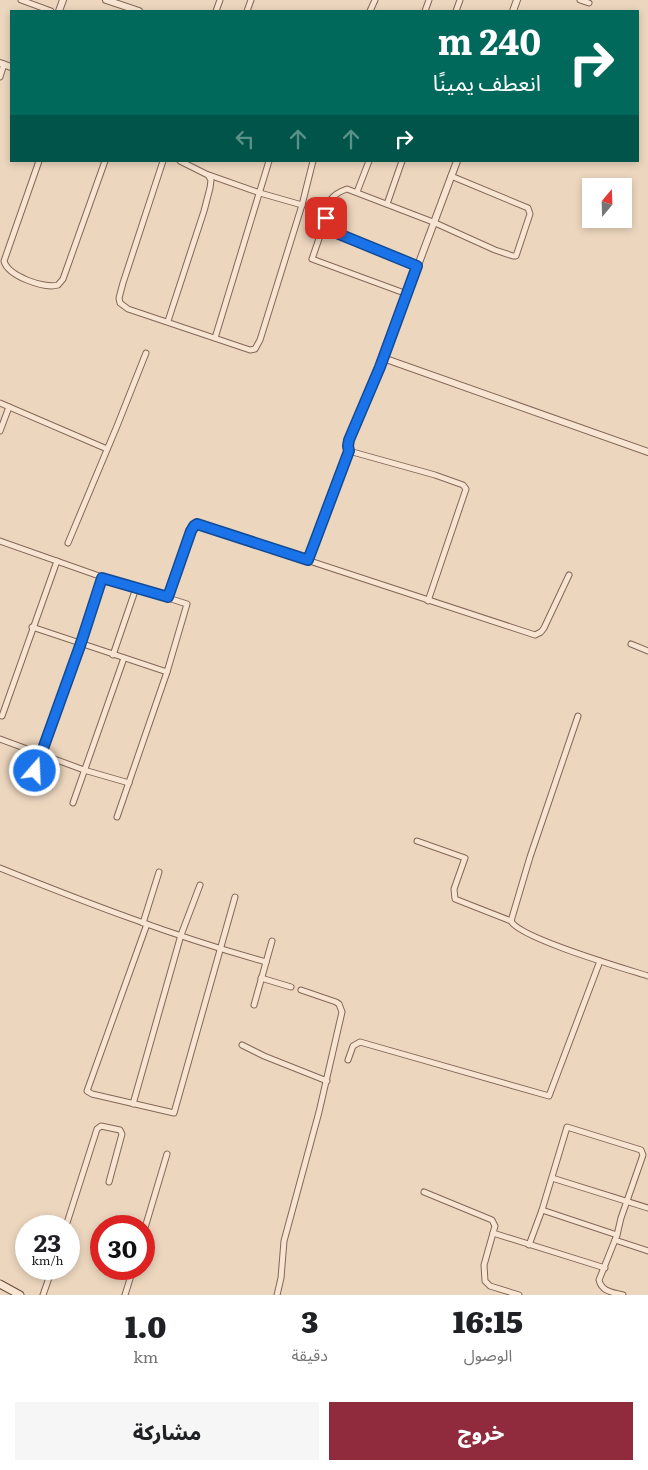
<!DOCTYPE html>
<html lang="ar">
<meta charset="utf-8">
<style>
body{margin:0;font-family:Literata,"Noto Sans Arabic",serif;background:#f6f6f6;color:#202124;direction:rtl;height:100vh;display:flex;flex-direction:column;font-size:19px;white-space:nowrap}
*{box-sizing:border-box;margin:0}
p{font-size:16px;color:#757577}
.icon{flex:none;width:28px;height:28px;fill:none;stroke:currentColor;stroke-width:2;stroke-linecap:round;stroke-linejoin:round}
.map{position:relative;height:1295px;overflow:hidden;direction:ltr}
.drawer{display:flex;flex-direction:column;background:#fff;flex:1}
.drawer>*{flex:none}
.guide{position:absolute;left:10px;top:10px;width:629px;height:152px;border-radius:0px;box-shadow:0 2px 8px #0003;direction:rtl;background:#00695c;color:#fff;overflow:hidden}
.needle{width:32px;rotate:19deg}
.controls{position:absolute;left:582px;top:178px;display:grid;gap:10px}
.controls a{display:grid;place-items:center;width:50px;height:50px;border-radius:0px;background:#fff;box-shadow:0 2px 8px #0003;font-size:25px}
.speed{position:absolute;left:15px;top:1215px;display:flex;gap:10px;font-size:25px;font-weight:700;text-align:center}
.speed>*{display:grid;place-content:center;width:65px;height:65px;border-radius:50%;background:#fff;box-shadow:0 2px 8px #0003;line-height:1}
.speed small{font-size:12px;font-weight:400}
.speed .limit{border:8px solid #d22;background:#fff;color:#111}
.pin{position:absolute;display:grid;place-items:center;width:42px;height:42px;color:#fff;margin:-21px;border-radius:10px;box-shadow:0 2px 8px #0006}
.me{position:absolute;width:55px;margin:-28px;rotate:19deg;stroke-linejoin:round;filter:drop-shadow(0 0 4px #0008)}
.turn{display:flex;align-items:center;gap:18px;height:105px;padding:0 15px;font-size:22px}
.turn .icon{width:65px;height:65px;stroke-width:2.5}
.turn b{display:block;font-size:35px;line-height:42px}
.lanes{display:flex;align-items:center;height:48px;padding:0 15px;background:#0003;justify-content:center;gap:25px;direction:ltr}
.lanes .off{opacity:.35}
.eta{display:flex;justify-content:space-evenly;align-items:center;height:85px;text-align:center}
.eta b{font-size:30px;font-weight:800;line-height:35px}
.cta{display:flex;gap:10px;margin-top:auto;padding:10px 15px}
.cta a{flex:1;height:58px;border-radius:0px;background:#902a3d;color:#fff;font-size:20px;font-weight:800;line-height:58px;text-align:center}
.cta a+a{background:#f6f6f6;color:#202124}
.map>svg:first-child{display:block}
</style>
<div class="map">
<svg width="648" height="1295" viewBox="0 0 648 1295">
<rect width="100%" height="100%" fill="#ecd6be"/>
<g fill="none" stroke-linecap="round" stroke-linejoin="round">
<g stroke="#836758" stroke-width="7">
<g id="minor">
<path d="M 21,0 L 51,11"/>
<path d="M 580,0 L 589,3"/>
<path d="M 216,11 L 220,0"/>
<path d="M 247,11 L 251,0"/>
<path d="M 370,11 L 375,0"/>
<path d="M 425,11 L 429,0"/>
<path d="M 456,11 L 460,0"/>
<path d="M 0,77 L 4,64"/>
<path d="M 39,161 L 4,261 C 8,276 44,289 58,285 L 63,279 L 105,161"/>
<path d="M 163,161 L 123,283 L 119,298 L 120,303 L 128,309 L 250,350 L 255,349 L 260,340 L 302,205 L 313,161"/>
<path d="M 209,175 L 260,193 L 302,205"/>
<path d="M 357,192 L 369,161"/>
<path d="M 387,204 L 402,161"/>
<path d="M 334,232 L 334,229 L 326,218 C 326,202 332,194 347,189 L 433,222 L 495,250 L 513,256 L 516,256 L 530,214 L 528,208 L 451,176"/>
<path d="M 407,294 L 312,259 L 323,227 L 417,266"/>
<path d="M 168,321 L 204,211 L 210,188 L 211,180 L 208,175 L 180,161"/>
<path d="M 215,338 L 269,161"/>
<path d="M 0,403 L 107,449"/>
<path d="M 0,431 L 9,407"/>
<path d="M 349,451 L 435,475 L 463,485 L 466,489 L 428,601"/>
<path d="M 0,541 L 102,577 L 187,604 L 167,672 L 117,817"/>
<path d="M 68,543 L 117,426 L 146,353"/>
<path d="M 308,560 L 349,451 L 349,440 L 380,367"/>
<path d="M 168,597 L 191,531 L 193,526 L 197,524 L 535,635 L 541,632 L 544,628 L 569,575"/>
<path d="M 32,627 L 167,672"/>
<path d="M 631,644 L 648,651"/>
<path d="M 113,655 L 136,588"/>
<path d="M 2,716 L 57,561"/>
<path d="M 578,716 L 530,857 L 511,921 C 519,938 626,969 648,976"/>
<path d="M 0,739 L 84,770 L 129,783"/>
<path d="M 29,788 L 81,643 L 102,577"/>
<path d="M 73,803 L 124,658"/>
<path d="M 417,841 L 465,858 L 454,889 L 455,899 L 511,921"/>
<path d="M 0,868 C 87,903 176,937 266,962"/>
<path d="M 143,923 L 159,872"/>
<path d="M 147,924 L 87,1091 L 92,1094 L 174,1113 L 235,897"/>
<path d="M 261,978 L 291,987"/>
<path d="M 254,1005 L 272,941"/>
<path d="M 242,1045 L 264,1056 L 327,1081"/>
<path d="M 348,1060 L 353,1046 L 360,1042 L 549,1096 L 600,961"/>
<path d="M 133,1104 L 181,935 L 200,885"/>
<path d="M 552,1178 L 648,1208"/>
<path d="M 424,1192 L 492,1220 L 495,1226 L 484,1265 L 485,1281 L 490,1286 L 519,1295"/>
<path d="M 542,1210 L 617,1235"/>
<path d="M 66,1226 L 97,1129 L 101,1126 L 120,1130 L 122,1134 L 109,1182"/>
<path d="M 144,1231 L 167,1154"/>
<path d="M 493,1233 L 605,1268"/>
<path d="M 615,1240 L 648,1251"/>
<path d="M 529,1245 L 542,1210 L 567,1127 L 641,1150 L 643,1155 L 621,1218 L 617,1235 L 599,1280 C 602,1292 612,1292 623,1295"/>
<path d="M 43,1295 L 52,1269"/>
<path d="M 125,1295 L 133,1269"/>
<path d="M 277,1295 L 281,1278 L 284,1241 L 319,1112 L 342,1012 L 339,1004 L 336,1002 L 301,990"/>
</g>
</g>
<g stroke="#836758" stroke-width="8">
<g id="tertiary">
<path d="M 106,0 L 139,11"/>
<path d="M 59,11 L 63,0"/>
<path d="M 513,11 L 517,0"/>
<path d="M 0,63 L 11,67"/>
<path d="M 383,358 L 648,452"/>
<path d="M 380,367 L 457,161"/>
</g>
</g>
<g stroke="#65493b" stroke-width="9">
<path id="secondary" d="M 0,1284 L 20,1295"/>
</g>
<use href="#minor" stroke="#f7e5d1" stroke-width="5"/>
<use href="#tertiary" stroke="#f7e5d1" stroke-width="6"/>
<use href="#secondary" stroke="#f7e5d1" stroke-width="7"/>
</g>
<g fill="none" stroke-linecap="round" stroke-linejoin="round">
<g stroke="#114b97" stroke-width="12">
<path id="route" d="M 35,771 L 81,643 L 102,578 L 168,597 L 191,531 L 194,526 L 197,524 L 308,560 L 349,451 L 348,446 L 349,440 L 380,367 L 417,266 L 334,232 L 334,229 L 326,218"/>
</g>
<use href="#route" stroke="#1a73e8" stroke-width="9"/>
</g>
</svg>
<div class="controls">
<a><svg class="needle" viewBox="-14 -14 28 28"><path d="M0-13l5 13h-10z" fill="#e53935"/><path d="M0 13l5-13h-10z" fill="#757577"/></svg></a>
</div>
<div class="speed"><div>23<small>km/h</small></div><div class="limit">30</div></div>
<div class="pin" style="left:326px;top:218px;background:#d93025"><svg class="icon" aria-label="arrive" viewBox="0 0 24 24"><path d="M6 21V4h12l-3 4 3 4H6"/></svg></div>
<svg class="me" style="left:35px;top:771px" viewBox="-20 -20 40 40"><circle r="17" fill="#1a73e8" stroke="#fff" stroke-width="3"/><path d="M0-11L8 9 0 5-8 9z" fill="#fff"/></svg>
<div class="guide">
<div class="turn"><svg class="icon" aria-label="right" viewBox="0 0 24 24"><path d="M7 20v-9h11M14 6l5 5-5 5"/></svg><div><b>240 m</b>انعطف يمينًا</div></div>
<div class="lanes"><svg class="icon off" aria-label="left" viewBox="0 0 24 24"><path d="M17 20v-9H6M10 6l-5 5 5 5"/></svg><svg class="icon off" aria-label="ahead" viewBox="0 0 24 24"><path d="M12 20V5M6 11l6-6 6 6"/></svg><svg class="icon off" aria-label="ahead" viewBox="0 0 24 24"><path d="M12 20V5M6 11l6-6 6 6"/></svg><svg class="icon" aria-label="right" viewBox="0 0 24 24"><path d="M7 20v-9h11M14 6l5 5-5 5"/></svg></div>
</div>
</div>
<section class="drawer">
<div class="eta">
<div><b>16:15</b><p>الوصول</p></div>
<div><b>3</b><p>دقيقة</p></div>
<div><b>1.0</b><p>km</p></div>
</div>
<div class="cta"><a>خروج</a><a>مشاركة</a></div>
</section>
